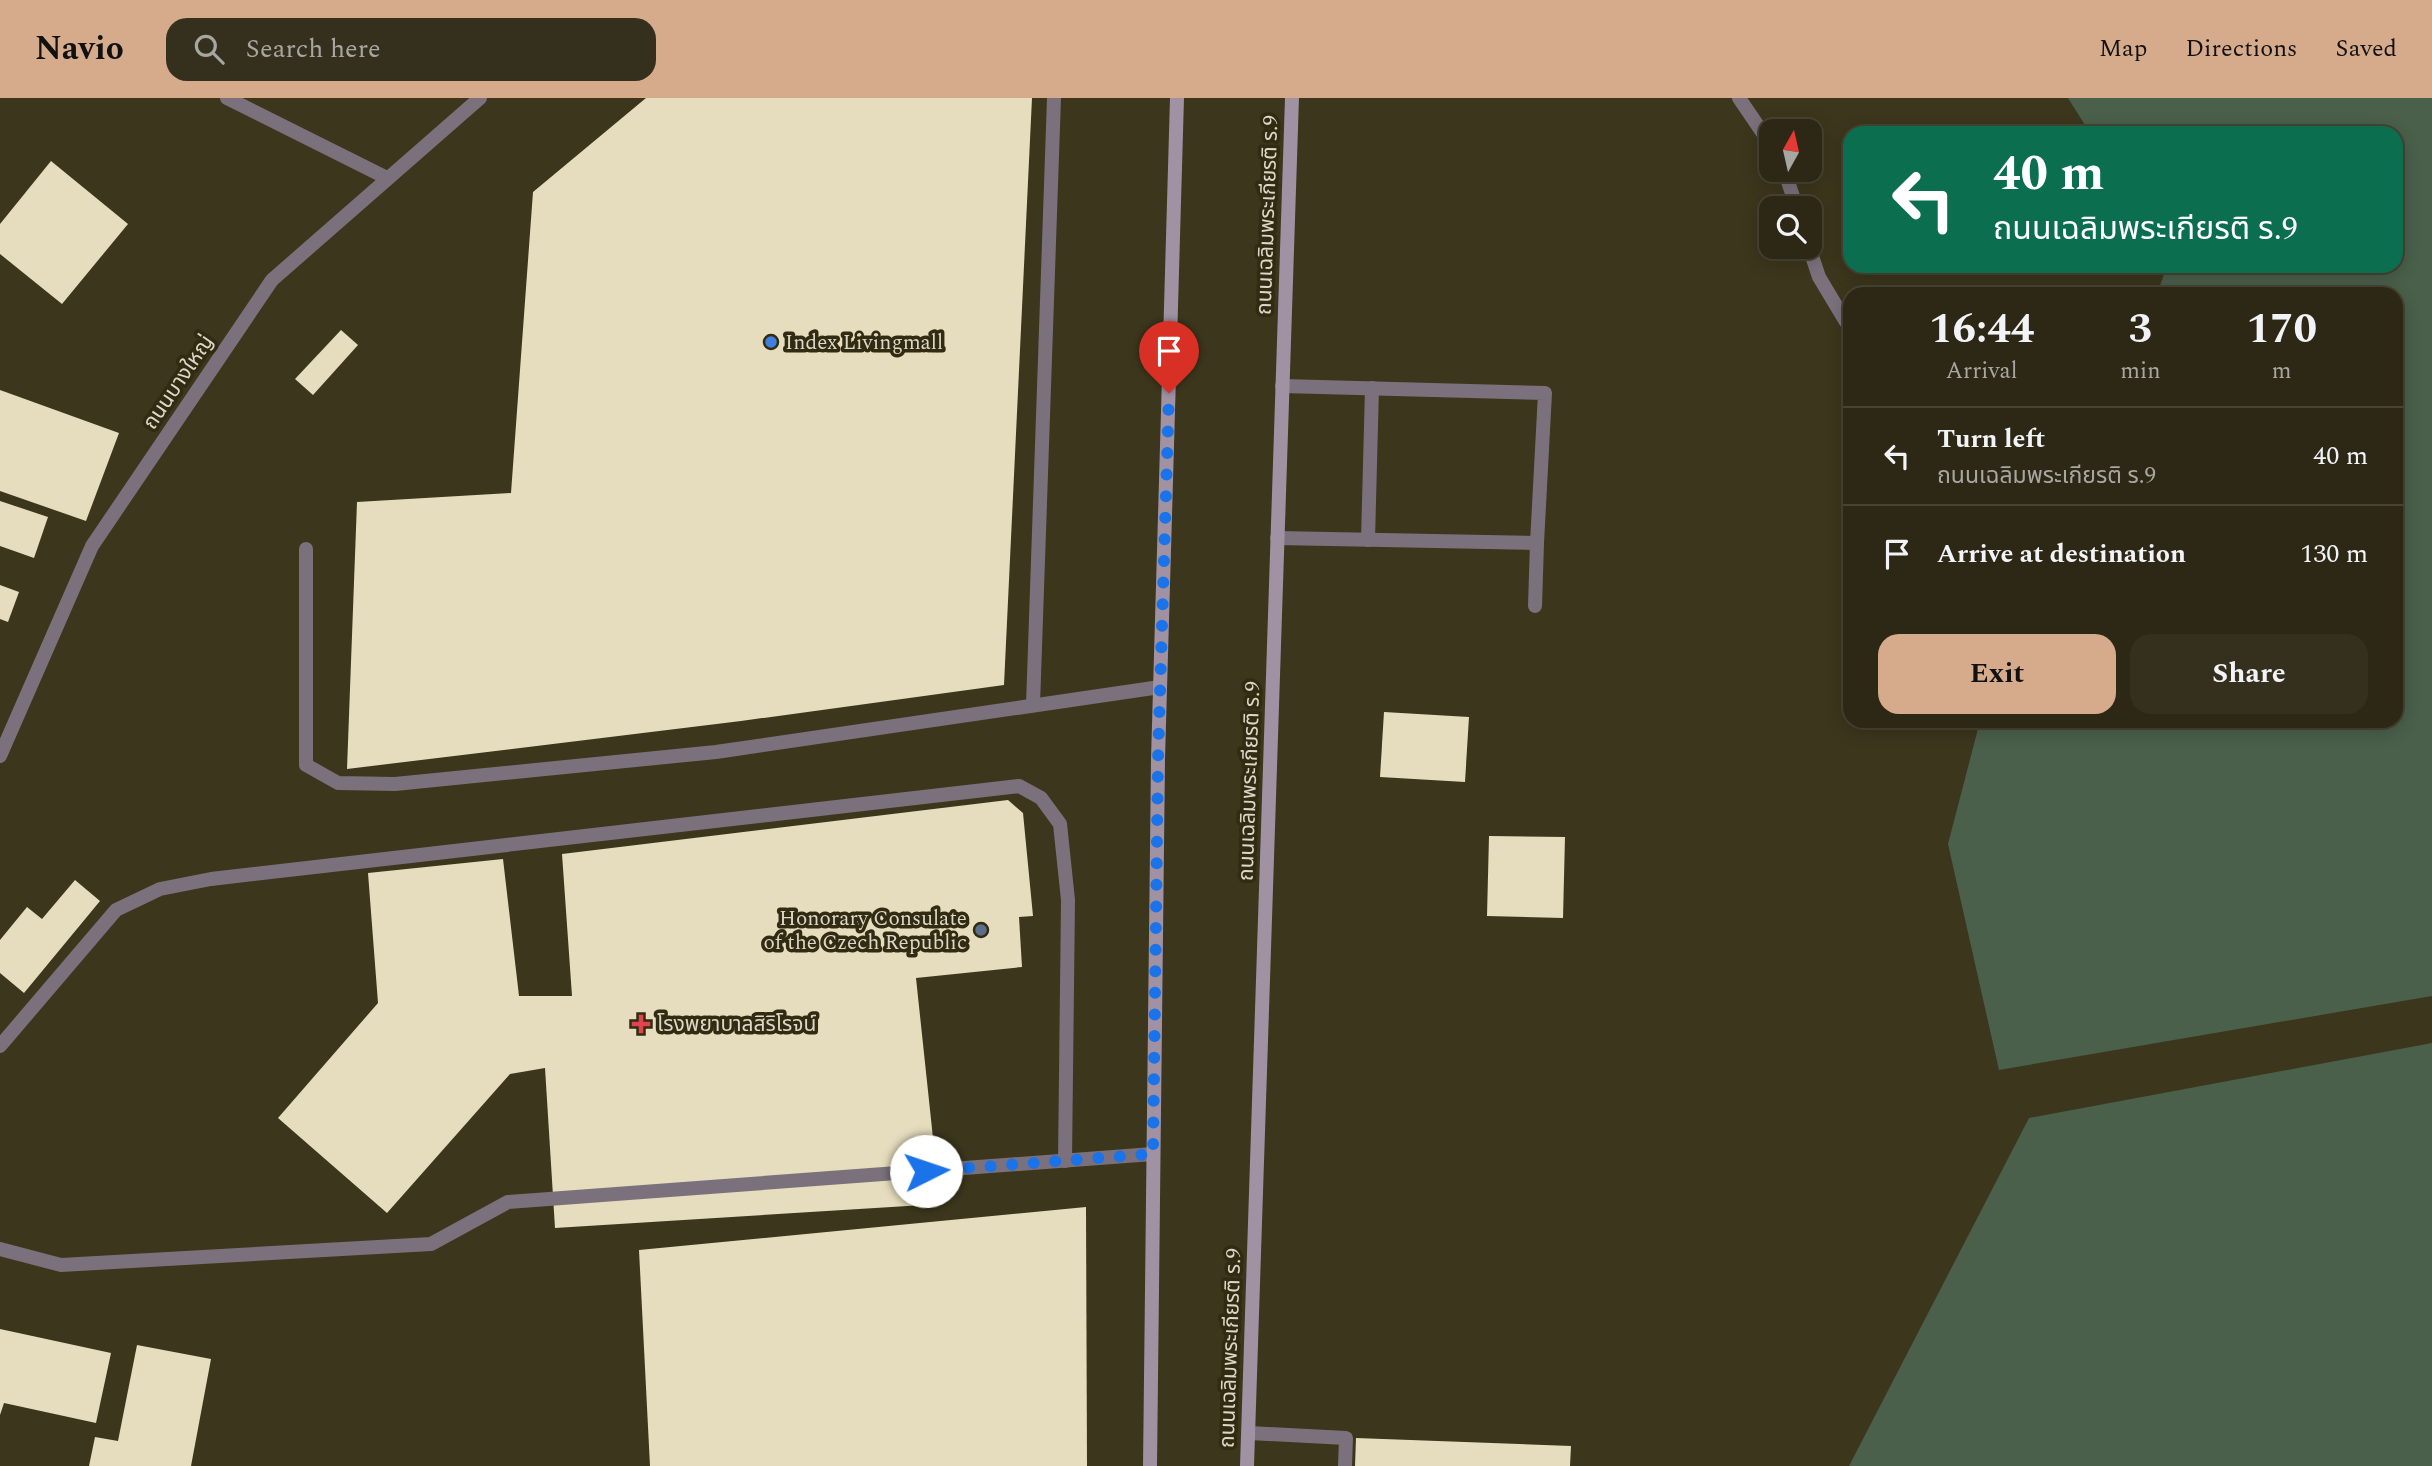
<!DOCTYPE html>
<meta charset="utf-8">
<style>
body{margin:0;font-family:Spectral,"Noto Sans Thai",serif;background:#35301e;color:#f1f3f6;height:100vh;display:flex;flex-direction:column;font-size:26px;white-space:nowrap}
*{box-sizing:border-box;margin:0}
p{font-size:23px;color:#a7a6a0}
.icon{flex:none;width:38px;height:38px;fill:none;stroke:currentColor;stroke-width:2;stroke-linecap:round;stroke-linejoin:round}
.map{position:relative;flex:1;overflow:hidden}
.sheet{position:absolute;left:1843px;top:189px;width:560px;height:441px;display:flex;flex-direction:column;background:#2d2815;border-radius:21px;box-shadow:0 4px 18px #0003,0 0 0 2px #484434}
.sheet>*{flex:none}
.hud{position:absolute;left:1843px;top:28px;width:560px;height:147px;border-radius:21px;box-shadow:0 4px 18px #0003,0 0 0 2px #484434;background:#0b6e4f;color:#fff;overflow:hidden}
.needle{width:46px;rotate:8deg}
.controls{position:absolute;left:1759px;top:21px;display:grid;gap:14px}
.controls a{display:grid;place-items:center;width:63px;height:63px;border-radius:14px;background:#2d2815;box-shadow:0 4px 18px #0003,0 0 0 2px #484434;font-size:35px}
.pin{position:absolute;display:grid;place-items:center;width:60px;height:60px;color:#fff;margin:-72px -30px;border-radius:50% 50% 50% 0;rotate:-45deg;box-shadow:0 0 7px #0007}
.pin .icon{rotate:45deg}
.me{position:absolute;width:77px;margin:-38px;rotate:86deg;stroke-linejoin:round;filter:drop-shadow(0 0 5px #0008)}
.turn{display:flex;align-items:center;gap:24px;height:147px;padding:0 35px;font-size:32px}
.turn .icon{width:91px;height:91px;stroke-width:2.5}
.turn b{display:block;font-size:49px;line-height:60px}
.eta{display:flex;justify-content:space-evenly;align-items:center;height:119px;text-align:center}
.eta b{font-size:42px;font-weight:700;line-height:49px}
.cta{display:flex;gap:14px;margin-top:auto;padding:14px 35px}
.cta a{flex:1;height:80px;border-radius:21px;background:#d6ab8b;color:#111;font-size:28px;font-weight:700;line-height:80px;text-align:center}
.cta a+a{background:#35301e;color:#f1f3f6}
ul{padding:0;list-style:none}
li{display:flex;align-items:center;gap:21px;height:98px;padding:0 35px;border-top:2px solid #484434}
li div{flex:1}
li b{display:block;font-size:26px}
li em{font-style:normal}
header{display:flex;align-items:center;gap:42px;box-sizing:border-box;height:98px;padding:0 35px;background:#d6ab8b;color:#111}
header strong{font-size:33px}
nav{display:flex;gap:38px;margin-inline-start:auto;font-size:24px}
.search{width:490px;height:63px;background:#35301e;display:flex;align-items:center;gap:18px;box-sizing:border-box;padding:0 24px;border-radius:21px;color:#a7a6a0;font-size:26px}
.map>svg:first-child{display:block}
</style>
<header>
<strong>Navio</strong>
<div class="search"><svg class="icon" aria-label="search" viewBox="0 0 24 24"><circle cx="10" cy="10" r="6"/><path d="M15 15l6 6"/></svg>Search here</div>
<nav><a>Map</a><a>Directions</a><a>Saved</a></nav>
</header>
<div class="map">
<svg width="2432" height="1368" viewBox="0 0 2432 1368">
<rect width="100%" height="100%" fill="#3c361c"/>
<g fill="#4a604b">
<path d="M 2068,0 L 2432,0 L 2432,898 L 1999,972 L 1948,746 L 1980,623 L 2396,623 L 2396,196 L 2157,196 L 2167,168 L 2396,168 L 2396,35 L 2090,35 Z"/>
<path d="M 2432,945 L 2432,1368 L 1849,1368 L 2029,1020 Z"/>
</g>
<g fill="#e5ddbd">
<path d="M 646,0 L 1032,0 L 1004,587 L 741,623 L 347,671 L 357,404 L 511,395 L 533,94 Z"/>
<path d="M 51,63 L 128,126 L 62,206 L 0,156 L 0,126 Z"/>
<path d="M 341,232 L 358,247 L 313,297 L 295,281 Z"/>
<path d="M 0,292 L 119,335 L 86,423 L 0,393 Z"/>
<path d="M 0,403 L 48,419 L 34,460 L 0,448 Z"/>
<path d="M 0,487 L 19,494 L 8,524 L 0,521 Z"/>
<path d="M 1384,614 L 1469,619 L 1465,684 L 1380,679 Z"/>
<path d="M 1008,702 L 1023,715 L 1033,818 L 1019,819 L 1022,869 L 916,880 L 940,1106 L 555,1130 L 545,970 L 510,976 L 387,1115 L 278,1020 L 378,905 L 368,775 L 503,761 L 519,898 L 572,898 L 562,756 Z"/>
<path d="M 1489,738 L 1565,739 L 1563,820 L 1487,818 Z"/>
<path d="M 75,782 L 100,803 L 24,895 L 0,875 L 0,842 L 27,809 L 42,821 Z"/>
<path d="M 1086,1109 L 1087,1368 L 650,1368 L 639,1152 Z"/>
<path d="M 0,1231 L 111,1255 L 96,1325 L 4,1305 L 0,1317 Z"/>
<path d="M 137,1247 L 211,1261 L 191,1368 L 89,1368 L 95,1339 L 118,1343 Z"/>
<path d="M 1356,1340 L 1571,1348 L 1570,1368 L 1355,1368 Z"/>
</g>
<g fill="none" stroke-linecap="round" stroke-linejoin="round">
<g stroke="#7a717c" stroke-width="14">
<path d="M 1739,0 L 1771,47"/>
<path d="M 1784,72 L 1797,110"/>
<path d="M 1809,149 L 1819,179 L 1846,224 L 1850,225"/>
<path d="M 1277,440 L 1537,445 L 1545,295 L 1282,288"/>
<path d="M 1368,442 L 1372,290"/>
<path d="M 306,451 L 306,667 L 338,685 L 395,686 L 716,654 L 1160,589"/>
<path d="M 1535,508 L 1537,445"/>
<path d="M 1033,607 L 1054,0"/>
<path d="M 0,948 L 116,812 L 160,791 L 211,781 L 1019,688 L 1041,700 L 1060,726 L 1068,802 L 1065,1063"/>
<path d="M 0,1151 L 61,1167 L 431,1146 L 508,1104 L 1153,1056"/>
<path d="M 1249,1335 L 1346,1340 L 1345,1368"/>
</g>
<g stroke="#7a717c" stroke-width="14">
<path d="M 227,0 L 387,80"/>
<path d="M 0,658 L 92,448 L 272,182 L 480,0"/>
</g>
<g stroke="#a092a3" stroke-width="14">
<path d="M 1150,1368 L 1158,661 L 1177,0"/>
<path d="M 1247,1368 L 1292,0"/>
</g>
</g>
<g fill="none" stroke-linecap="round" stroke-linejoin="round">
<path stroke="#1a73e8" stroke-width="12" stroke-dasharray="0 21.6" d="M 926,1073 L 1153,1056 L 1158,661 L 1169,295"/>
</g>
<circle fill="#3f7fe0" stroke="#322b11" stroke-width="2.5" cx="771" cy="244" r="7"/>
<circle fill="#5c6f8a" stroke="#322b11" stroke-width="2.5" cx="981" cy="832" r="7"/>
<path fill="#e0444e" stroke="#322b11" stroke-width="2.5" d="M637.5 915.5h7v7h7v7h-7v7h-7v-7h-7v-7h7z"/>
<g text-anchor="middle" stroke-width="7" stroke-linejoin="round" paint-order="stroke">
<g font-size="21" fill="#dcd8c9" stroke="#322b11">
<text transform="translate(1267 117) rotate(-88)" y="7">ถนนเฉลิมพระเกียรติ ร.9</text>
<text transform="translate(178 284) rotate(-56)" y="7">ถนนบางใหญ่</text>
<text transform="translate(1249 683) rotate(-88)" y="7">ถนนเฉลิมพระเกียรติ ร.9</text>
<text transform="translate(1230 1250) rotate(-88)" y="7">ถนนเฉลิมพระเกียรติ ร.9</text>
</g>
<g font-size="21" fill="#dcd8c9" stroke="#322b11" text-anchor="start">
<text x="785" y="251">Index Livingmall</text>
<text x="967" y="827" text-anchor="end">Honorary Consulate<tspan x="967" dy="24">of the Czech Republic</tspan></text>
<text x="657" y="933">โรงพยาบาลสิริโรจน์</text>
</g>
</g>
</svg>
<div class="controls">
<a><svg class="needle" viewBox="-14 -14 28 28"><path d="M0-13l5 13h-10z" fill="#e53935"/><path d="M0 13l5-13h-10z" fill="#a7a6a0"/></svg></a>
<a><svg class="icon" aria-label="search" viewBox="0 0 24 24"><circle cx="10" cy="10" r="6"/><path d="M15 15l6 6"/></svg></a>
</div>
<div class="pin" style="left:1169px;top:295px;background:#d93025"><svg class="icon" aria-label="arrive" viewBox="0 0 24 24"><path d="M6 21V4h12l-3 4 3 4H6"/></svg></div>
<svg class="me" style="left:926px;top:1073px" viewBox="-20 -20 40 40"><circle r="19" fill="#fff"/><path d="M0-13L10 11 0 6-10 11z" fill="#1a73e8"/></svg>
<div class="hud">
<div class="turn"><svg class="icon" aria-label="left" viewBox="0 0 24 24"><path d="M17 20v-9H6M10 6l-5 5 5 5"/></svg><div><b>40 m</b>ถนนเฉลิมพระเกียรติ ร.9</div></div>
</div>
<section class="sheet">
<div class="eta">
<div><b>16:44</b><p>Arrival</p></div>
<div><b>3</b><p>min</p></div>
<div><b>170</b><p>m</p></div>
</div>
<ul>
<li><svg class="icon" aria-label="left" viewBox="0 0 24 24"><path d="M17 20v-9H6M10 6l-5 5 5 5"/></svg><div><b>Turn left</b><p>ถนนเฉลิมพระเกียรติ ร.9</p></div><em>40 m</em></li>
<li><svg class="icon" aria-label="arrive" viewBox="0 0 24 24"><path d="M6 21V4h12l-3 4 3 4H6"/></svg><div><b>Arrive at destination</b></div><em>130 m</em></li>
</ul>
<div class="cta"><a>Exit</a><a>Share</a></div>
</section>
</div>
